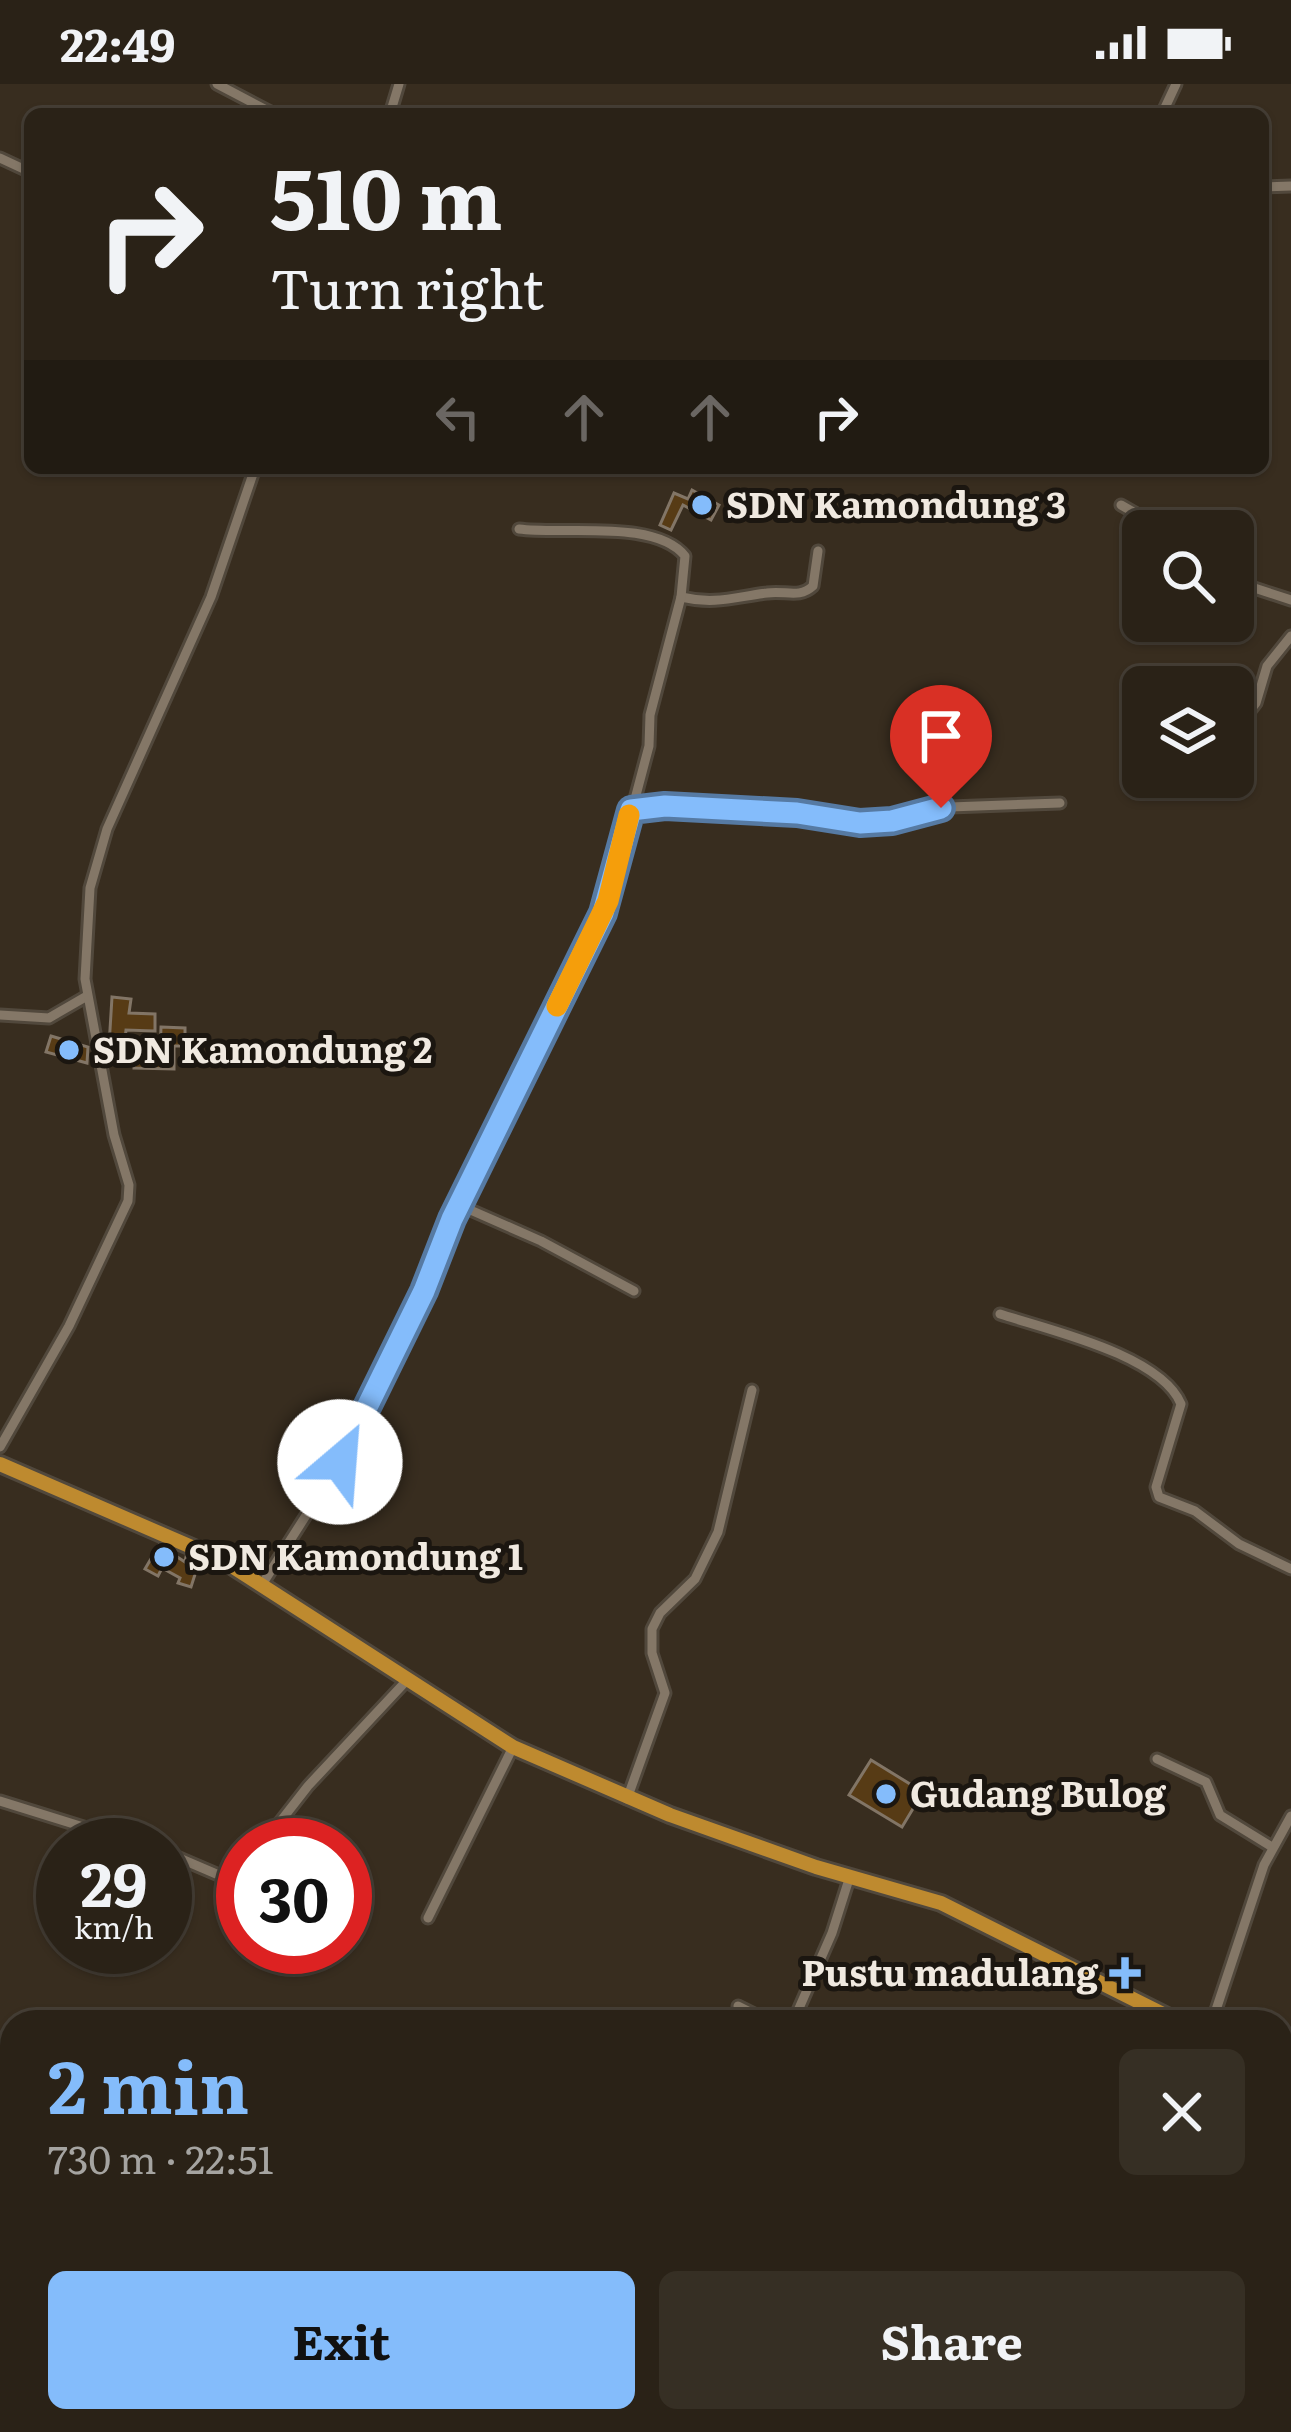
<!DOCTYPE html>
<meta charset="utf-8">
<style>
body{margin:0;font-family:Literata,serif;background:#362f24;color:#f1f3f6;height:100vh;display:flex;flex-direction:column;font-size:45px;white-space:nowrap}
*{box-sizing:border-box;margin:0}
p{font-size:39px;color:#a5a4a1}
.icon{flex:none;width:66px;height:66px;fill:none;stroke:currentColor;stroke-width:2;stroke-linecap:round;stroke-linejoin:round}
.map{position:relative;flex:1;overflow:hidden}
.drawer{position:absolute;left:0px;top:1926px;width:1293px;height:423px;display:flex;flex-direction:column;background:#2a2217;border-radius:36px 36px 0 0;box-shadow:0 3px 9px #0004,0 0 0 3px #463f36}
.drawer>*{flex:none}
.guide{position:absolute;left:24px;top:24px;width:1245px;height:366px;border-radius:18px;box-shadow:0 3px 9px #0004,0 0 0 3px #463f36;background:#2a2217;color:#f1f3f6;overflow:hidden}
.controls{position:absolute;left:1122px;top:426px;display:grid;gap:24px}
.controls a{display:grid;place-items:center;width:132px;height:132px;border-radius:18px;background:#2a2217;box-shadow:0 3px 9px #0004,0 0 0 3px #463f36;font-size:60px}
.speed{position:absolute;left:36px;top:1734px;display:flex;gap:24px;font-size:60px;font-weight:700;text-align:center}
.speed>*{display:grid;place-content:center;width:156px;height:156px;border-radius:50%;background:#2a2217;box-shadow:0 3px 9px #0004,0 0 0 3px #463f36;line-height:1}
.speed small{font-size:30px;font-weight:400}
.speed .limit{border:18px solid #d22;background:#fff;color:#111}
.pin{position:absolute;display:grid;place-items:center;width:102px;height:102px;color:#fff;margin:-123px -51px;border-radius:50% 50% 50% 0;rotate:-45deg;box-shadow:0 0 12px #0007}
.pin .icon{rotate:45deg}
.me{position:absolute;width:132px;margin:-66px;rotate:27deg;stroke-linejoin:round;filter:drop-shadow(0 0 9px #0008)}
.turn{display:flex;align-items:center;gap:42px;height:252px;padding:0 48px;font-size:54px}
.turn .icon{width:156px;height:156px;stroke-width:2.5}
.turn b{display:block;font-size:84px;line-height:102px}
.lanes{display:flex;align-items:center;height:114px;padding:0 48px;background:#0003;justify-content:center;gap:60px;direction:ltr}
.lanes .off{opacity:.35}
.round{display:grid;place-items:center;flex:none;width:126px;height:126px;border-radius:18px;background:#362f24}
.head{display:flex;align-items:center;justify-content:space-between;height:204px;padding:0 48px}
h1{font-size:72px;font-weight:700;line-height:90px;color:#84bcfb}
.primary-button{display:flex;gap:24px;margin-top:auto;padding:24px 48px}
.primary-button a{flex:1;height:138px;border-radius:18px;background:#84bcfb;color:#111;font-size:48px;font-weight:700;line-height:138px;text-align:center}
.primary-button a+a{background:#362f24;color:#f1f3f6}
.status{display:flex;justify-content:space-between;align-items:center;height:84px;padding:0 60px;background:#2a2217;direction:ltr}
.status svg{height:33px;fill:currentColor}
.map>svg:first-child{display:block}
</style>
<div class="status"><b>22:49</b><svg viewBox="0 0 49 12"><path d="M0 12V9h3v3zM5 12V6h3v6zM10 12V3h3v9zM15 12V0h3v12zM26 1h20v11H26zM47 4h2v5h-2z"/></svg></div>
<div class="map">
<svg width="1291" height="2348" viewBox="0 0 1291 2348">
<rect width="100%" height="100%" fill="#382d1f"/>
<g fill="#573b15" stroke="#827566" stroke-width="3">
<path d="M 692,406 L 719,421 L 711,436 L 683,421 L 671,446 L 660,441 L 674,409 L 688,415 Z"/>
<path d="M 112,913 L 131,915 L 129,929 L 155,930 L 155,947 L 126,946 L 124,964 L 109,962 Z"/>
<path d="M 161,943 L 185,944 L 185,962 L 174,962 L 174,985 L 134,984 L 134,968 L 160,969 Z"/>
<path d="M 51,952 L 88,963 L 87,979 L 46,968 Z"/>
<path d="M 159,1461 L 185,1478 L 186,1473 L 199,1478 L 191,1503 L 178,1499 L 180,1494 L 162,1484 L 158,1492 L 145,1485 Z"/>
<path d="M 871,1676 L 923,1708 L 902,1743 L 849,1711 Z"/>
</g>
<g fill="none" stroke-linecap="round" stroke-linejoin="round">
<g stroke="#51483c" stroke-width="15">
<g id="minor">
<path d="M 217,0 L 274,30"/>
<path d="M 390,30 L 399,0"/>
<path d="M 1162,30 L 1176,0"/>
<path d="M 0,74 L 30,88"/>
<path d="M 1263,103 L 1291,102"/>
<path d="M 1121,421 L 1135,429 L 1148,447"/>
<path d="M 1233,497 L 1291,516"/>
<path d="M 681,513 C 715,521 735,513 767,509 C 785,506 799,515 813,502 L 818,467"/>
<path d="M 1236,645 L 1256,619 L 1267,582 L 1291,552"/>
<path d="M 631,726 L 665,721 L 797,729 L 860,739 L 892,737 L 950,723 L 1060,719"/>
<path d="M 0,931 L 49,934 L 87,912"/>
<path d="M 459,1121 L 541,1157 L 634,1207"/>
<path d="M 1000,1230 C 1049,1246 1161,1271 1181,1320 L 1156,1403 L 1159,1413 L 1195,1427 L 1239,1460 L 1291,1485"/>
<path d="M 0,1363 L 69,1242 L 128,1117 L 129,1101 L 114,1051 L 85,895 L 90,804 L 107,745 L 211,513 L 255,384"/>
<path d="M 263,1499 L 340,1378 L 425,1207 L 451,1135 L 539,966 L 608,817 L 649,662 L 650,631 L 681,513 L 685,472 C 655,435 566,451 519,445"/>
<path d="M 1157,1675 L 1206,1698 L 1220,1731 L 1272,1763"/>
<path d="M 627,1715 L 665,1609 L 652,1569 L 652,1545 L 660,1529 L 695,1495 L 718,1448 L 752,1306"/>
<path d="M 0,1717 L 141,1761"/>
<path d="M 262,1761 L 308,1702 L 409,1594"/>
<path d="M 165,1768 L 221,1792 L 243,1789"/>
<path d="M 428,1834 L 513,1663"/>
<path d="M 738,1922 L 770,1938"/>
<path d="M 793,1938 L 832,1849 L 850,1792"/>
<path d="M 1212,1938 L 1264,1781 L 1291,1732"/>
<path d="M 0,2044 L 12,2018"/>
<path d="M 0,2071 L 12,2075"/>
<path d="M 12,2250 L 6,2269 L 12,2276"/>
<path d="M 1281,2313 L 1291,2319"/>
<path d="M 885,2337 L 888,2348"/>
<path d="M 0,2345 L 12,2325"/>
<path d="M 710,2348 L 713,2337"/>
</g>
</g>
<g stroke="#51483c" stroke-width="20">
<g id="primary">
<path d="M 0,1380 L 224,1477 L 513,1663 L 670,1731 L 816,1783 L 941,1819 L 1179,1938"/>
<path d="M 1281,1991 L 1291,1996"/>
</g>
</g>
<use href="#minor" stroke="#847767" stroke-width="9"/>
<use href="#primary" stroke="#be8a2f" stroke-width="14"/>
</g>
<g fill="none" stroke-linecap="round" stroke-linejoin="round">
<g stroke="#567aa3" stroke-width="30">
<path id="route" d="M 340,1378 L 424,1207 L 452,1135 L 603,829 L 631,726 L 665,722 L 797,729 L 860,739 L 892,737 L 941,724"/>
</g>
<use href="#route" stroke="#84bcfb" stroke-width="21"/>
<path stroke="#f59e0b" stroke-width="21" d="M 557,922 L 608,817 L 629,731"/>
</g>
<g fill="#84bcfb" stroke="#1b1610" stroke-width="4.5">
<circle cx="702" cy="421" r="12"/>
<circle cx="69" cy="966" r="12"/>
<circle cx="164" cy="1473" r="12"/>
<circle cx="886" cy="1710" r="12"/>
<path d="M1119 1871h12v12h12v12h-12v12h-12v-12h-12v-12h12z"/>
</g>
<g text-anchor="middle" stroke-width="10" stroke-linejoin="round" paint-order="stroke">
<g font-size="36" font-weight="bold" fill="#f0e9e0" stroke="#1b1610" text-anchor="start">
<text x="726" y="434">SDN Kamondung 3</text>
<text x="93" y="979">SDN Kamondung 2</text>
<text x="188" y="1486">SDN Kamondung 1</text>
<text x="910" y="1723">Gudang Bulog</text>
<text x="1098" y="1902" text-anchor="end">Pustu madulang</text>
</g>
</g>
</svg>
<div class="controls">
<a><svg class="icon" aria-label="search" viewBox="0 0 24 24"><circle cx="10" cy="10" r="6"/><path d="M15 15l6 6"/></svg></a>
<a><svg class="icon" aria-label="layers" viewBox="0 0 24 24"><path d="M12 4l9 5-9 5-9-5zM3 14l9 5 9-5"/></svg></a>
</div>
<div class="speed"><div>29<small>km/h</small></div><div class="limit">30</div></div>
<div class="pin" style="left:941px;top:724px;background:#d93025"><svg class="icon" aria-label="arrive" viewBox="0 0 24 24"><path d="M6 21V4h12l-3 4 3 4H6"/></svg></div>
<svg class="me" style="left:340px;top:1378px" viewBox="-20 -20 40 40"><circle r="19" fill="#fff"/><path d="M0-13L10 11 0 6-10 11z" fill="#84bcfb"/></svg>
<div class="guide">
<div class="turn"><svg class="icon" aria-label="right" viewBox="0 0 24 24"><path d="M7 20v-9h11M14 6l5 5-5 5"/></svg><div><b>510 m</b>Turn right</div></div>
<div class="lanes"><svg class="icon off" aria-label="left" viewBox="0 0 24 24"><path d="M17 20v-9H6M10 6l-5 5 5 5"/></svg><svg class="icon off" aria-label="ahead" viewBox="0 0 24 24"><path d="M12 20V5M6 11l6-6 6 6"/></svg><svg class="icon off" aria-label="ahead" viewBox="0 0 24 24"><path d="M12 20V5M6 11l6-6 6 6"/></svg><svg class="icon" aria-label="right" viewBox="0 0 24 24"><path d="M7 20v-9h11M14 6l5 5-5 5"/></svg></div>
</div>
<section class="drawer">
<div class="head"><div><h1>2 min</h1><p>730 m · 22:51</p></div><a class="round"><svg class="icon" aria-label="close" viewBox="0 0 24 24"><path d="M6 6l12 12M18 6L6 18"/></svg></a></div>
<div class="primary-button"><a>Exit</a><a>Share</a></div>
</section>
</div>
